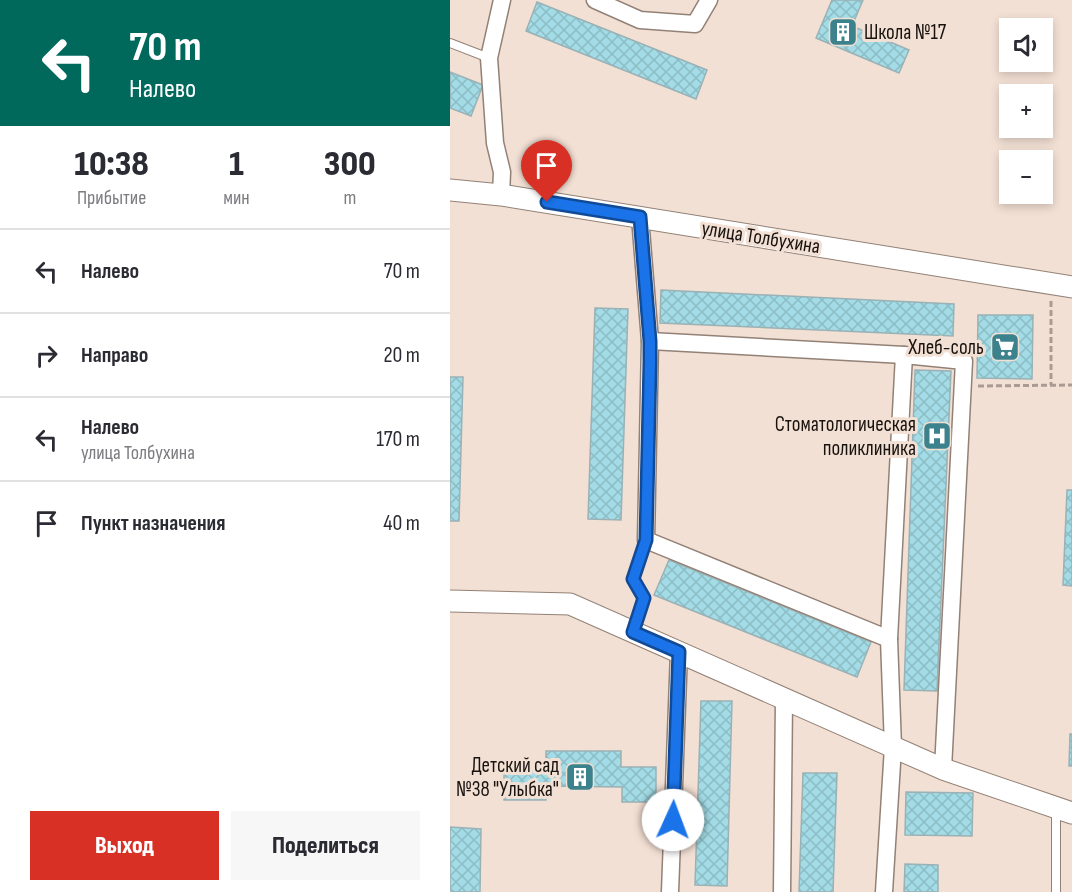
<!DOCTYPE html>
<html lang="ru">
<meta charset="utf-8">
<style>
body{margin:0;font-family:"Sofia Sans Condensed",sans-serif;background:#f7f7f7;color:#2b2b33;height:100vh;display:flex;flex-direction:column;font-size:22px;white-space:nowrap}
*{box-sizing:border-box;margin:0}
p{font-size:20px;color:#7c7c81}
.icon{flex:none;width:33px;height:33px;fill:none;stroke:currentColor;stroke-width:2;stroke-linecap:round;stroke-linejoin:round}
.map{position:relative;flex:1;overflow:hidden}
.sheet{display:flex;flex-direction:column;background:#fff;width:450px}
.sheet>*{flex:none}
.hud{background:#00695c;color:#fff;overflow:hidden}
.buttons{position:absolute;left:549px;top:18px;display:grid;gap:12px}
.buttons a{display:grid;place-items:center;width:54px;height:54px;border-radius:0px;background:#fff;box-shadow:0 3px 9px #0003;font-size:30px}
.pin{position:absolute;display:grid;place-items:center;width:51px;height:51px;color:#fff;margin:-62px -26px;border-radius:50% 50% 50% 0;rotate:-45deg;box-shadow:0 0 6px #0007}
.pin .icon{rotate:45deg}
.me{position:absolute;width:66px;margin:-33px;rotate:2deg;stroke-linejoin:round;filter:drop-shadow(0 0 4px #0008)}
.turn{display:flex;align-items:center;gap:21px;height:126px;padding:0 30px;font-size:27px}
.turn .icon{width:78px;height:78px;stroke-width:2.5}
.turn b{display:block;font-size:42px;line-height:51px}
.eta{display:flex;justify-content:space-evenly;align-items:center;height:102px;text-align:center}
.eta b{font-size:36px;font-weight:800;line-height:42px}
.cta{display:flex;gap:12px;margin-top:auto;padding:12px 30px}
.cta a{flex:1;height:69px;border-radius:0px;background:#d93025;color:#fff;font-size:24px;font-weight:800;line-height:69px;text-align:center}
.cta a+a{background:#f7f7f7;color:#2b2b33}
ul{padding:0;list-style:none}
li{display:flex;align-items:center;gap:18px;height:84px;padding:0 30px;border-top:2px solid #e1e1e2}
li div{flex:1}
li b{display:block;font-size:22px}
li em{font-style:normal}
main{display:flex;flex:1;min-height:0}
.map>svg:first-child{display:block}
</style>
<main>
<section class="sheet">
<div class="hud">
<div class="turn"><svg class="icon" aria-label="left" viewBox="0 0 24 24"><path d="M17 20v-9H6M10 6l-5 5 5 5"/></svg><div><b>70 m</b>Налево</div></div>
</div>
<div class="eta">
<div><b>10:38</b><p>Прибытие</p></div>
<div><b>1</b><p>мин</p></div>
<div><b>300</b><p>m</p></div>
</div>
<ul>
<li><svg class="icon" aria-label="left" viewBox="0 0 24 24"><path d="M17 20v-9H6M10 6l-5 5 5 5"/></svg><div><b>Налево</b></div><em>70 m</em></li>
<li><svg class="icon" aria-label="right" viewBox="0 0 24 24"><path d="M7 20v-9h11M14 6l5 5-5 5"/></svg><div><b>Направо</b></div><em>20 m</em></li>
<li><svg class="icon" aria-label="left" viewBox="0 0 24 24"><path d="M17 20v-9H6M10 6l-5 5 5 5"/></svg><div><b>Налево</b><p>улица Толбухина</p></div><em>170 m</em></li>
<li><svg class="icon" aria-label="arrive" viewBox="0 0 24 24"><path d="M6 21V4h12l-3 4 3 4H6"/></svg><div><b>Пункт назначения</b></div><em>40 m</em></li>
</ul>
<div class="cta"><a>Выход</a><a>Поделиться</a></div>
</section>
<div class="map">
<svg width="622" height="892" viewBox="0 0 622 892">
<defs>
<pattern id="building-cross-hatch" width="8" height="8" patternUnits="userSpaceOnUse" patternTransform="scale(1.5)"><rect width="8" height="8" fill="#a3dce6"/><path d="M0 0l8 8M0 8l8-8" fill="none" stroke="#8cbcc4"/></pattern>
</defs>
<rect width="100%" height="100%" fill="#f3e0d4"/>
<g fill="url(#building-cross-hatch)" stroke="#9ab1b5" stroke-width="1.5">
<path d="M 382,0 L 413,0 L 402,26 L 459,50 L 449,73 L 366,38 Z"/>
<path d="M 87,2 L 257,70 L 246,99 L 76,31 Z"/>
<path d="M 0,72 L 33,85 L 21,116 L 0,108 Z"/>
<path d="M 211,290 L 504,304 L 503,336 L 210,323 Z"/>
<path d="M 145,308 L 178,309 L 171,520 L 138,519 Z"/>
<path d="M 528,315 L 583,315 L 582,379 L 527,378 Z"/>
<path d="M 465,370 L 501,371 L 487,691 L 454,690 Z"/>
<path d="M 0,377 L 13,377 L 9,521 L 0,521 Z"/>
<path d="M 617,490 L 622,490 L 622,586 L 613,585 Z"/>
<path d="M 219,560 L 421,642 L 407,677 L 204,595 Z"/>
<path d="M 251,701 L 282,701 L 277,886 L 245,885 Z"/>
<path d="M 620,734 L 622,734 L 622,766 L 619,766 Z"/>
<path d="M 96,751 L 171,751 L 171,767 L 206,767 L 206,802 L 172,802 L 172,787 L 96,786 L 96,800 L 54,800 L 54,764 L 96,764 Z"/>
<path d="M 353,773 L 387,773 L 383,892 L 349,892 Z"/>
<path d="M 456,792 L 523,793 L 522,836 L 455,835 Z"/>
<path d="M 0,827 L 31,829 L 30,892 L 0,892 Z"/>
<path d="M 455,864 L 488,865 L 488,892 L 454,892 Z"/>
</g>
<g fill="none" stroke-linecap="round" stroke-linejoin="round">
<g stroke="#928176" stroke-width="10">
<g id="service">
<path d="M 0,43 L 39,58"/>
<path d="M 183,632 L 194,598 L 183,579 L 196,540"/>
<path d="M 606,892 L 606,808"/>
</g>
</g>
<g stroke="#928176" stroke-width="19">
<g id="minor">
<path d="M 145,0 L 190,20 L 245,24 L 259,0"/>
<path d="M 51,195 L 52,172 L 45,143 L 39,58 L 52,0"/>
<path d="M 190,217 L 200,341 L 196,540 L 439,639 L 443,747 L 434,892"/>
<path d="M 200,341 L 454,355 L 514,361 L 493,769"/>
<path d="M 439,639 L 454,355"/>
<path d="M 220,892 L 229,652"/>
<path d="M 332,892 L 334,699"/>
</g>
</g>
<g stroke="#928176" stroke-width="23">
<g id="tertiary">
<path d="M 0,190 L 51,195 L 622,287"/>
<path d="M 0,601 L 120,604 L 493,769 L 622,813"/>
</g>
</g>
<g stroke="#aa9b92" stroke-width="3" stroke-dasharray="6 3" stroke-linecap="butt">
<path d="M 601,301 L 601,385"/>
<path d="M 528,386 L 622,385"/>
</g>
<use href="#service" stroke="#fff" stroke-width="8"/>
<use href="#minor" stroke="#fff" stroke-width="16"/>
<use href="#tertiary" stroke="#fff" stroke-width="21"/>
</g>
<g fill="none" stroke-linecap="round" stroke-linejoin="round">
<g stroke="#114b97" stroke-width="15">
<path id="route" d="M 97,202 L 190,217 L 200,341 L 200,363 L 196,540 L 183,579 L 194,598 L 183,632 L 229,652 L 223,820"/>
</g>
<use href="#route" stroke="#1a73e8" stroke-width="10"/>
</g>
<defs>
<g id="building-square" transform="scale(1.5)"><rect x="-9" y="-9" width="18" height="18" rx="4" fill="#3c828d" stroke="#f3e0d4"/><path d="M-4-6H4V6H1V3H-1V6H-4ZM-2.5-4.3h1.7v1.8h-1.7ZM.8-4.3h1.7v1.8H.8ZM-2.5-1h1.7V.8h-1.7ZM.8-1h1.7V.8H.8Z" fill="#fff"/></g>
<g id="supermarket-square" transform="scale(1.5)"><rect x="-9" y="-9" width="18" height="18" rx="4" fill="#3c828d" stroke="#f3e0d4"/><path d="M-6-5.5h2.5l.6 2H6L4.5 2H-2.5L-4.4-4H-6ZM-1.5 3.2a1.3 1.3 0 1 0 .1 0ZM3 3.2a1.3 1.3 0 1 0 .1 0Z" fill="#fff"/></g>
<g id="hospital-square" transform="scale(1.5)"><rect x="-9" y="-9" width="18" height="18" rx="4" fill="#3c828d" stroke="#f3e0d4"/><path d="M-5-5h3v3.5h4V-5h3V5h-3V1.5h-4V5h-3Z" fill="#fff"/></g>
</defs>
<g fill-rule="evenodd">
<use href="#building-square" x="393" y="32"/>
<use href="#supermarket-square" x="555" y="347"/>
<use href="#hospital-square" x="487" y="436"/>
<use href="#building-square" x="130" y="777"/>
</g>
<g text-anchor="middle" stroke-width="6" stroke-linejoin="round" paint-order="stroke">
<g font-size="21" fill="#19130f" stroke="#f3e0d4" text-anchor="end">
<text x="414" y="39" text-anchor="start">Школа №17</text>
<text x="534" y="354">Хлеб-соль</text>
<text x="466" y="431">Стоматологическая<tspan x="466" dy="24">поликлиника</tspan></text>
<text x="109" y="772">Детский сад<tspan x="109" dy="24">№38 "Улыбка"</tspan></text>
</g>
<g font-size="21" fill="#19130f" stroke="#f3e0d4">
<text transform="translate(311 237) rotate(9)" y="7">улица Толбухина</text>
</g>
</g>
</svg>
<div class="buttons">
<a><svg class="icon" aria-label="sound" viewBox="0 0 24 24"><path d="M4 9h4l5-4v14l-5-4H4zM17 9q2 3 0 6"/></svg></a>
<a>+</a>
<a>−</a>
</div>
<div class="pin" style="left:97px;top:202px;background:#d93025"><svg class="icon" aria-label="arrive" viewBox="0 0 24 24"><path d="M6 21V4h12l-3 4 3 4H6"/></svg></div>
<svg class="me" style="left:223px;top:820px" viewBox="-20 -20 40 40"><circle r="19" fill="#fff"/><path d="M0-13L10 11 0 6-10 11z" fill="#1a73e8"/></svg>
</div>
</main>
